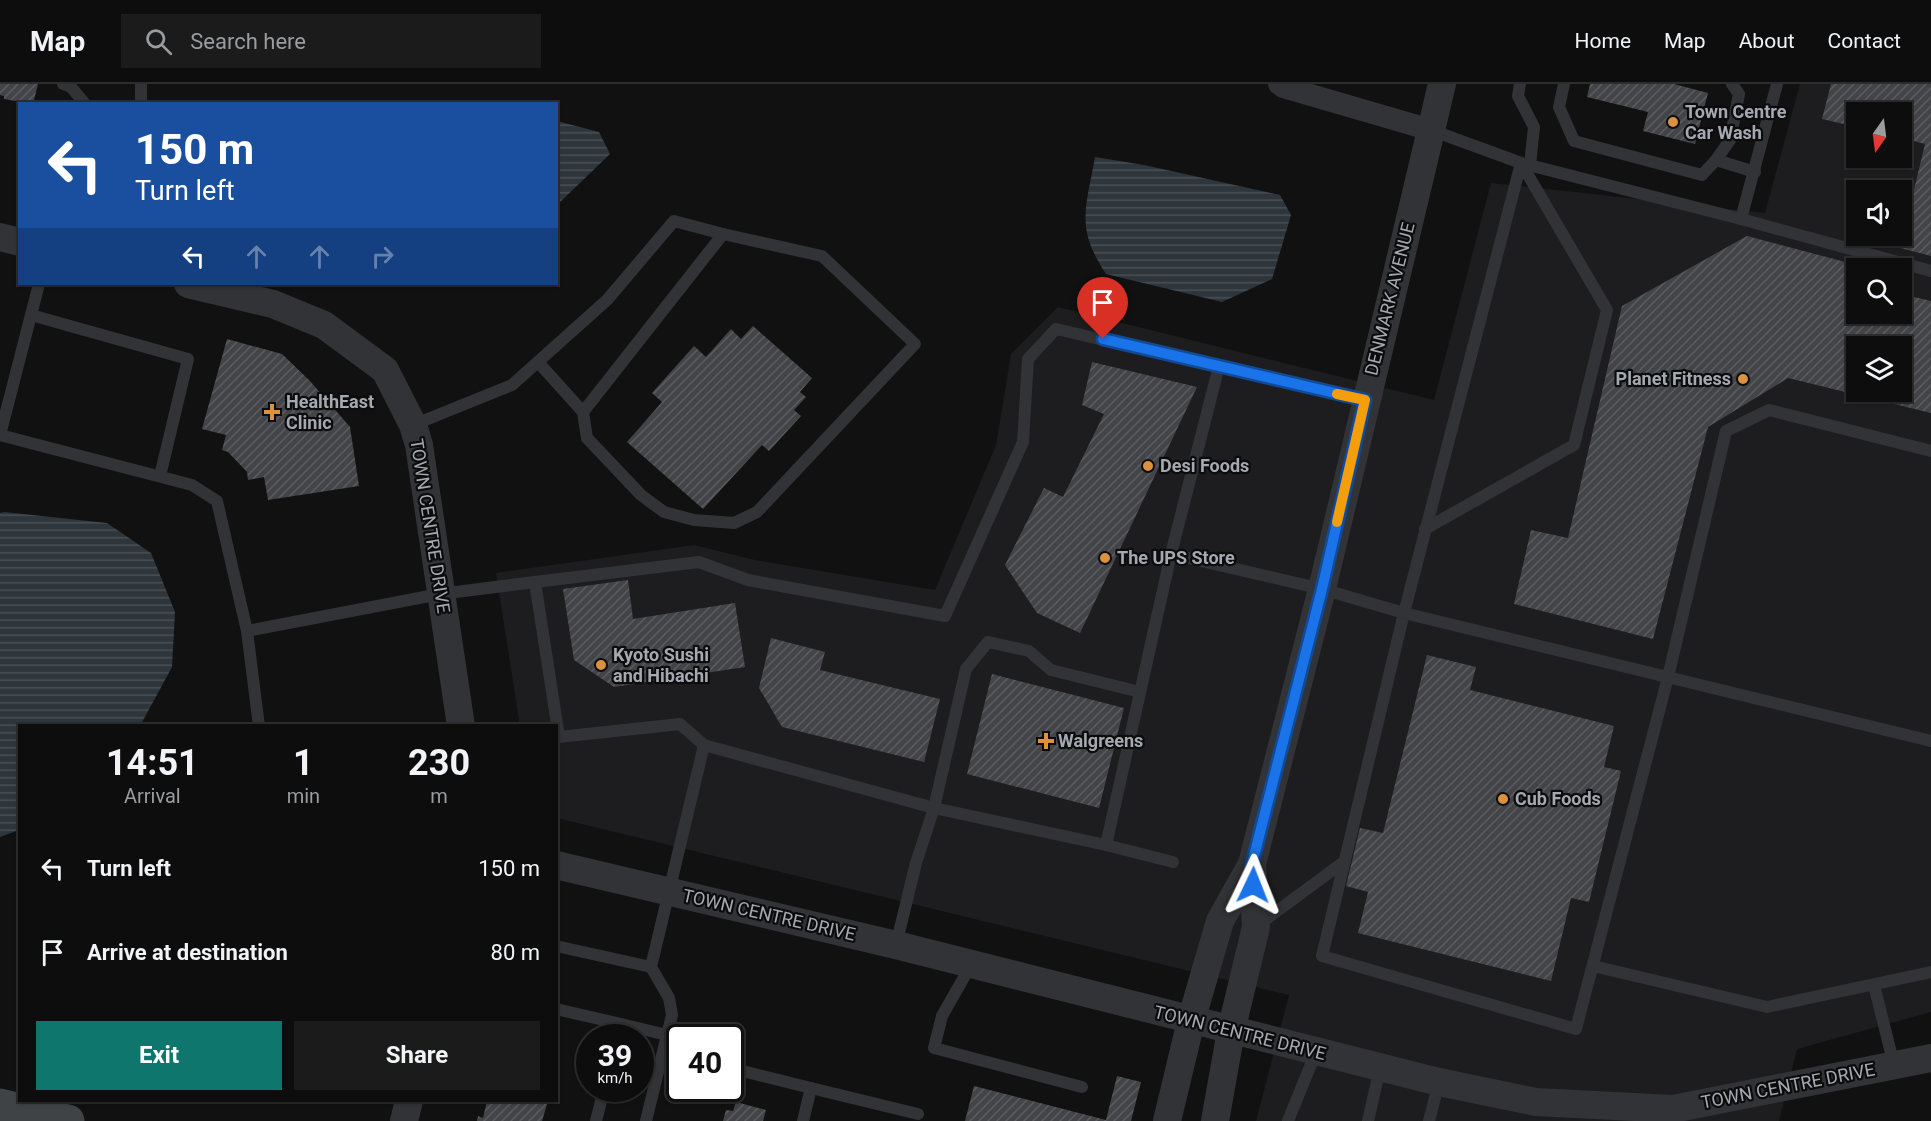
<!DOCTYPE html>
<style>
body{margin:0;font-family:Roboto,sans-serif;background:#1b1b1c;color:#f1f3f6;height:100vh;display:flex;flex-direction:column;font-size:22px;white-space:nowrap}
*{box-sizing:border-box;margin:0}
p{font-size:20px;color:#9a9c9e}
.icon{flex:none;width:33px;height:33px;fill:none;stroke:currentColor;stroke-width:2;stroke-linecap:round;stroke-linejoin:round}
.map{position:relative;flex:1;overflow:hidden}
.sheet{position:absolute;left:18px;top:640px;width:540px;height:378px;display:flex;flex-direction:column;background:#0d0d0e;border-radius:0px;box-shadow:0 2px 4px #0004,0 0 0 2px #2d2d2e}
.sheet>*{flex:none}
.guide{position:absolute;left:18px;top:18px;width:540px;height:183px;border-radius:0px;box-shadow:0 2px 4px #0004,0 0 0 2px #2d2d2e;background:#1a4fa0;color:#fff;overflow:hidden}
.needle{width:39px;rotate:194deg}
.fabs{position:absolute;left:1846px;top:18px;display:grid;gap:12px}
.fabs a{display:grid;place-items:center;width:66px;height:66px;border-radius:0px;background:#0d0d0e;box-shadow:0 2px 4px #0004,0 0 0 2px #2d2d2e;font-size:30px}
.speed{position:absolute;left:576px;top:940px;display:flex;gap:12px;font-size:30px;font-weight:700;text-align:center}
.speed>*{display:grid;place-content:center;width:78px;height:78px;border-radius:50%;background:#0d0d0e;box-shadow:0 2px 4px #0004,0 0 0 2px #2d2d2e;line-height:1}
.speed small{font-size:15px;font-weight:400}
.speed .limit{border:3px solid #111;border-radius:9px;background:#fff;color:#111}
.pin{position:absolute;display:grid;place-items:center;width:51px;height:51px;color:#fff;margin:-62px -26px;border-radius:50% 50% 50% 0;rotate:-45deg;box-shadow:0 0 6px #0007}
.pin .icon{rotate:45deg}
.me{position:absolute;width:66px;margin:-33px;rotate:2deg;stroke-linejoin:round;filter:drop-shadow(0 0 4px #0008)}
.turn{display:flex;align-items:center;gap:21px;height:126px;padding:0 18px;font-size:27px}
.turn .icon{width:78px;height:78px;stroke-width:2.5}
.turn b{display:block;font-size:42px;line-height:51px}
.lanes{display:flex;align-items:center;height:57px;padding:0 18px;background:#0003;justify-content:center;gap:30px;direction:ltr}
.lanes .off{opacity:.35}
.eta{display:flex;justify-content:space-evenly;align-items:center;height:102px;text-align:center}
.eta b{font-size:36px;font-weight:700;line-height:42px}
.cta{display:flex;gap:12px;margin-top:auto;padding:12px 18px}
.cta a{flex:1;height:69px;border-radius:0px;background:#0f766e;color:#fff;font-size:24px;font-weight:700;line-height:69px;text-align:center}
.cta a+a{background:#1b1b1c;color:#f1f3f6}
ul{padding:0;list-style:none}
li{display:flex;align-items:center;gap:18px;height:84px;padding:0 18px}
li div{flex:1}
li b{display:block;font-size:22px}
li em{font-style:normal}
header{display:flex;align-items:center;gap:36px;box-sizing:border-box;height:84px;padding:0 30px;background:#0d0d0e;border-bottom:2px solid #2d2d2e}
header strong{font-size:28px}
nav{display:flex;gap:33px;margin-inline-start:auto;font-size:21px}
.search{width:420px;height:54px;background:#1b1b1c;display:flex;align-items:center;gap:15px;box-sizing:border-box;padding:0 21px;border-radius:0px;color:#9a9c9e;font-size:22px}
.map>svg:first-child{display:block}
</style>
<header>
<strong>Map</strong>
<div class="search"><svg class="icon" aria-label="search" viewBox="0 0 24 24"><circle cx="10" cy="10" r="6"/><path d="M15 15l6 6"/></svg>Search here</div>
<nav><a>Home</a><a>Map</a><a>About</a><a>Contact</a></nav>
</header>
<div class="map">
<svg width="1931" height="1037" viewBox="0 0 1931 1037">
<defs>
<pattern id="water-rules" width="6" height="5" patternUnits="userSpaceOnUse" patternTransform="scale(1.5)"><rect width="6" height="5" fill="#2e363b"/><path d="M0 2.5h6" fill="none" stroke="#495055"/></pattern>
<pattern id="building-hatch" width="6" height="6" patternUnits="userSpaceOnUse" patternTransform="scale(1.5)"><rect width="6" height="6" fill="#434447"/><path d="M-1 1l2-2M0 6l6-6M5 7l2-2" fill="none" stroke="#5b5c5f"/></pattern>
</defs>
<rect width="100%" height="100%" fill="#111112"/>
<path fill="#1d1d1f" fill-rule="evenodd" d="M 1800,0 L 1931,0 L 1931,928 L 1797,965 L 1779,1037 L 1256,1037 L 1289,911 L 557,734 L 556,642 L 520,642 L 496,489 L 694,461 L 755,476 L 935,506 L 996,361 L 1011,270 L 1058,223 L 1434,316 L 1491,99 L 1765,129 ZM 1857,28 L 1902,28 L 1902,74 L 1857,74 ZM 1857,106 L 1902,106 L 1902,152 L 1857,152 ZM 1857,184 L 1902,184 L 1902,230 L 1857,230 ZM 1857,262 L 1902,262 L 1902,308 L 1857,308 Z"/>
<g fill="url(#water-rules)">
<path d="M 557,37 L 599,48 L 610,70 L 557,121 Z"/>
<path d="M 1095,73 L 1144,81 L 1280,111 L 1291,131 L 1272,195 L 1222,218 L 1106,190 C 1075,143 1086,125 1095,73 Z"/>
<path d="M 4,428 L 107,439 L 151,469 L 175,528 L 172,583 L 140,642 L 20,642 L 19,746 L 0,753 L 0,429 Z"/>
</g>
<g fill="url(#building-hatch)" fill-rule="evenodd">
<path d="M 0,0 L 38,0 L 33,20 L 4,15 L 4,12 L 0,11 Z"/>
<path d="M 1590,0 L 1674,0 L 1708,9 L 1695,60 L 1643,47 L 1648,28 L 1587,13 Z"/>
<path d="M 1831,0 L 1931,0 L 1931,172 L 1900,164 L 1925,60 L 1902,54 L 1902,28 L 1857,28 L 1857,43 L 1822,35 Z"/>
<path d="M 1747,152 L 1868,184 L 1857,184 L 1857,230 L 1902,230 L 1902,210 L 1931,217 L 1931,329 L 1788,294 L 1708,343 L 1653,555 L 1514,520 L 1531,446 L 1568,454 L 1622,222 ZM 1857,262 L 1902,262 L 1902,308 L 1857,308 Z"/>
<path d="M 753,242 L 812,294 L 800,308 L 806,313 L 794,326 L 801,332 L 769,367 L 762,361 L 703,425 L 627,358 L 662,318 L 652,309 L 694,262 L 706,273 L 731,245 L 741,255 Z"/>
<path d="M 227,255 L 282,270 L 310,297 L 350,343 L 359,402 L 268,416 L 264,393 L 248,396 L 247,388 L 228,368 L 222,366 L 226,351 L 202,345 Z"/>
<path d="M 1092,278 L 1197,303 L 1080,549 L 1037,529 L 1005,481 L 1044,404 L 1063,413 L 1104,330 L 1082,321 Z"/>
<path d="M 628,496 L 633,535 L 735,519 L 745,583 L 614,603 L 574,576 L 563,505 Z"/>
<path d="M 771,554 L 825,568 L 820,586 L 940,615 L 924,678 L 782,643 L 759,604 Z"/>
<path d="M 1427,571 L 1476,583 L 1470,606 L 1614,642 L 1604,683 L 1621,687 L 1589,818 L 1571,814 L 1551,897 L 1358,849 L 1368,808 L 1346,802 L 1360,744 L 1383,749 Z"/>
<path d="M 992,590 L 1124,624 L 1099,724 L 967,690 Z"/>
<path d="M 1117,992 L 1141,998 L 1131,1037 L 965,1037 L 974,1002 L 1106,1036 Z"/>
<path d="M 487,1017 L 548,1017 L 542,1037 L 477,1037 L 478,1032 L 483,1034 Z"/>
<path d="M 736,1018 L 766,1026 L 763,1037 L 723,1037 L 726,1026 L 733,1027 Z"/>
</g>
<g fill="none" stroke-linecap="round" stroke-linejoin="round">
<g stroke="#323336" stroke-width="12">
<path d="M 63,0 L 71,3 L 85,20"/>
<path d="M 141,0 L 141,20"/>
<path d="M 1520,0 L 1518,12 L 1534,43 L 1530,81"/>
<path d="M 1564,0 L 1559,23 L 1574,57 L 1702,91 L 1716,76 L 1755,88"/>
<path d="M 1431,46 L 1521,79 L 1741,135 L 1931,187"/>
<path d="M 1716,76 L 1730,56 L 1739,10 L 1732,0"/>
<path d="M 1521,79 L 1404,529 L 1322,872 L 1576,945 L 1668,593 L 1726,347 L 1769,326 L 1931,367"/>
<path d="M 1741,135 L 1777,0"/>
<path d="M 39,200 L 0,351 L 192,401 L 217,417 L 247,547"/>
<path d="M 31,231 L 188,275 L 160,392"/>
<path d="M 583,328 L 587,354 L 641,411 L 664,428 L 694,436 L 734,439 L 757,428 L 915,260 L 822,172 L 723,150"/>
<path d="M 413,341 L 512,301 L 607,216 L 674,137 L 723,150 L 583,328 L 539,279"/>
<path d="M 1425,445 L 1574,361 L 1607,226 L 1521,79"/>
<path d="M 1171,470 L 1219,282"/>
<path d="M 535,498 L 699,478 L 748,496 L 945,532 L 1023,358 L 1028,275 L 1056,245 L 1365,316"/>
<path d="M 259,642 L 247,547 L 440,510 L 535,498 L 559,653 L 680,640 L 704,661"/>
<path d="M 1106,761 L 1173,778"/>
<path d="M 1257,842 L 1345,777"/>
<path d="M 896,861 L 916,779 L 934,724 L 1106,761 L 1171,470 L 1322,505 L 1404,529 L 1931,657"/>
<path d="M 556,862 L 651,883"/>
<path d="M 971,881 L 942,932 L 934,964 L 1082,1003"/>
<path d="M 1593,882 L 1767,923 L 1931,888"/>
<path d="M 1874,901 L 1894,981"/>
<path d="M 556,925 L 621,940 L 617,954"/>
<path d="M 621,940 L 667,951"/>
<path d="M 730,984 L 811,1004 L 803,1037"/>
<path d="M 811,1004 L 918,1030"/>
<path d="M 596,1037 L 604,1005"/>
<path d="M 646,1037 L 672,931 L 669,914 L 651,883 L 704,661 L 934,724 L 966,585 L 988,558 L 1029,567 L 1051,586 L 1140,608"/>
<path d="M 1288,1037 L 1316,968"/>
<path d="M 1368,1037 L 1380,984"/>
<path d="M 1429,1037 L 1439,998"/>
</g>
<path stroke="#323336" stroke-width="22" d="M 1279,0 L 1283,3 L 1431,46"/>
<g stroke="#323336" stroke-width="28">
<path d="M 0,153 L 20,158"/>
<path d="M 188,200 L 273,220 L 324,241 L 385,286 L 413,341 L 419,361 L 461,642"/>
<path d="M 556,781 L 896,861 L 1439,998 L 1536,1018 L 1673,1025 L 1931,974"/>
<path d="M 404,1037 L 409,1017"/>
<path d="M 1167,1037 L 1191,937 L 1220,837 L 1252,780 L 1322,505 L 1442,0"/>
<path d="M 1215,1037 L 1231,947 L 1256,843 L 1252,780"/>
</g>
<path stroke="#404346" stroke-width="33" d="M 0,1021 L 68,1037"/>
</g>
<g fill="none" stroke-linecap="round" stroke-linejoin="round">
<g stroke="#114b97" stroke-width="15">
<path id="route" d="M 1103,255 L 1365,316 L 1322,505 L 1252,780 L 1253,801"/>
</g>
<use href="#route" stroke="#1a73e8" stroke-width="10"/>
<path stroke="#f59e0b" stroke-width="10" d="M 1337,310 L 1365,316 L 1337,438"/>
</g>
<g fill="#db923f" stroke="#0c0c0d" stroke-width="2">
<circle cx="1673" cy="38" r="6"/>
<circle cx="1743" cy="295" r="6"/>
<path d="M269 319h6v6h6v6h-6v6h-6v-6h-6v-6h6z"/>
<circle cx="1148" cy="382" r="6"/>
<circle cx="1105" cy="474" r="6"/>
<circle cx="601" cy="581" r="6"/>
<path d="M1043 648h6v6h6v6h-6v6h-6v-6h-6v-6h6z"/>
<circle cx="1503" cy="715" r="6"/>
</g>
<g text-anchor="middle" stroke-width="4.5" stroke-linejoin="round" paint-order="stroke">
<g font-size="18" font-weight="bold" fill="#a4a9b1" stroke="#0c0c0d" text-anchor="start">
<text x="1685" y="34">Town Centre<tspan x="1685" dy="21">Car Wash</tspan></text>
<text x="1731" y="301" text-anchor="end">Planet Fitness</text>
<text x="286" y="324">HealthEast<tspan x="286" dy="21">Clinic</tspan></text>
<text x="1160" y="388">Desi Foods</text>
<text x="1117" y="480">The UPS Store</text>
<text x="613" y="577">Kyoto Sushi<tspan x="613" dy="21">and Hibachi</tspan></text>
<text x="1058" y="663">Walgreens</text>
<text x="1515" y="721">Cub Foods</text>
</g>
<g font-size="18" fill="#a4a9b1" stroke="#0c0c0d">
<text transform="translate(1390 215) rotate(-76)" y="6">DENMARK AVENUE</text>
<text transform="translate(430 442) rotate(81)" y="6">TOWN CENTRE DRIVE</text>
<text transform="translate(769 831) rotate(13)" y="6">TOWN CENTRE DRIVE</text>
<text transform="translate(1240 949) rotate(14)" y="6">TOWN CENTRE DRIVE</text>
<text transform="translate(1788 1002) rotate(-11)" y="6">TOWN CENTRE DRIVE</text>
</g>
</g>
</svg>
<div class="fabs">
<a><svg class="needle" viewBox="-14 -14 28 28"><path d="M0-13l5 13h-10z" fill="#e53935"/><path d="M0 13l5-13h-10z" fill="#9a9c9e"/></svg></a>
<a><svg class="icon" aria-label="sound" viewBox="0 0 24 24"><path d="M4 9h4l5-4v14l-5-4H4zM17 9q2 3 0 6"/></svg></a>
<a><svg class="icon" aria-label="search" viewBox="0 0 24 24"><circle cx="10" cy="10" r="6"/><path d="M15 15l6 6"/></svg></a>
<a><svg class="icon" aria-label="layers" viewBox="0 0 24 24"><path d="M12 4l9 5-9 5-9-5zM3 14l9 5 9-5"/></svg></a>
</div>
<div class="speed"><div>39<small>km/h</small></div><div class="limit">40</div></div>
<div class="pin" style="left:1103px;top:255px;background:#d93025"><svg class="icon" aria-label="arrive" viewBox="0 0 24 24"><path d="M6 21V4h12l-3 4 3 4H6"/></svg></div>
<svg class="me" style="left:1253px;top:801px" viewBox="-20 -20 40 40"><path d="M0-17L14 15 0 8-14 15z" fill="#1a73e8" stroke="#fff" stroke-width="4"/></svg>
<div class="guide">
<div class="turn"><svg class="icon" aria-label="left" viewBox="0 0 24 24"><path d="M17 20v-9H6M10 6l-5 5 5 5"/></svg><div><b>150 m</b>Turn left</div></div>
<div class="lanes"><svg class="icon" aria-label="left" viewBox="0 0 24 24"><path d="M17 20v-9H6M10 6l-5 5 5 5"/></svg><svg class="icon off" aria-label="ahead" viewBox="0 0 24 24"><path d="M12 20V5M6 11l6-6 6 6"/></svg><svg class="icon off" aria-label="ahead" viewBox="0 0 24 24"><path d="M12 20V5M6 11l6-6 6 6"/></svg><svg class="icon off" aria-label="right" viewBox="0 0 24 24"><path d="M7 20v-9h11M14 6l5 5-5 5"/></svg></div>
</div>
<section class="sheet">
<div class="eta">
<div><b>14:51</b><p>Arrival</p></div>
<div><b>1</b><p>min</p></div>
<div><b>230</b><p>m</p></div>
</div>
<ul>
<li><svg class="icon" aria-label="left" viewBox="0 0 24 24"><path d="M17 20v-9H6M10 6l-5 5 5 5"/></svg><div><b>Turn left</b></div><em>150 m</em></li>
<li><svg class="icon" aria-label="arrive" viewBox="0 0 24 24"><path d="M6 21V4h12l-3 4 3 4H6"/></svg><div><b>Arrive at destination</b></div><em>80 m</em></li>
</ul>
<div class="cta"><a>Exit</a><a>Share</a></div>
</section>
</div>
